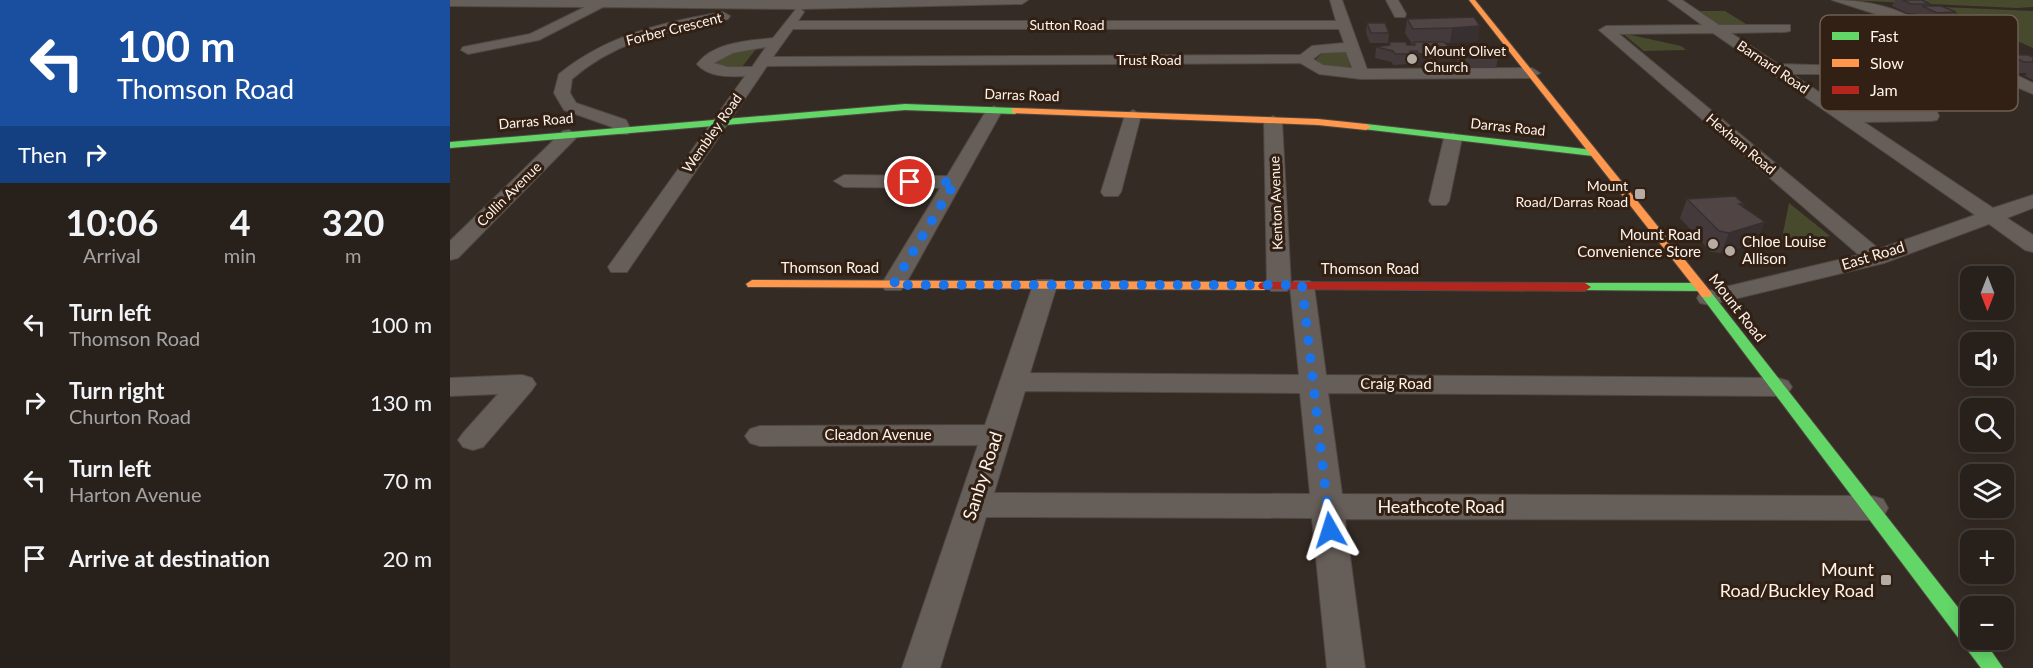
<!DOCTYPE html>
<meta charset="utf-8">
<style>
body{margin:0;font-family:Lato,sans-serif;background:#332d28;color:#f1f3f6;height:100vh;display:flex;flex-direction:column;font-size:22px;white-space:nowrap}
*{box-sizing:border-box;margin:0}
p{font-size:20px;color:#a4a3a3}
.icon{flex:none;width:33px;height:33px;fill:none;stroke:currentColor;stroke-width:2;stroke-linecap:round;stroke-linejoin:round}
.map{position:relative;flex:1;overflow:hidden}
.sheet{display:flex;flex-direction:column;background:#27201b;width:450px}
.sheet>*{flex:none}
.banner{background:#1a4fa0;color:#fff;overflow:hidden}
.needle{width:39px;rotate:180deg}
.buttons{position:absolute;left:1510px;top:266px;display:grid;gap:12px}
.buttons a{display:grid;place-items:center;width:54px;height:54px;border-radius:12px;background:#27201b;box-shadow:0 3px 15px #0003,0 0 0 2px #433e3a;font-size:30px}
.pin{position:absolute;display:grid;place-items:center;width:51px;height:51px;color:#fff;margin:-26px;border:3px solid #fff;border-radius:50%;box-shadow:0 2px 6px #0007}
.me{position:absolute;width:66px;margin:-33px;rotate:354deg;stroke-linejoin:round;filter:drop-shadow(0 0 4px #0008)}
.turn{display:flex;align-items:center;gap:21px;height:126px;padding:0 18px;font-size:27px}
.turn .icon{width:78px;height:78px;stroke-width:2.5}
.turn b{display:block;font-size:42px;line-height:51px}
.then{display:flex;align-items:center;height:57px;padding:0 18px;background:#0003;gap:12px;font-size:22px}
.eta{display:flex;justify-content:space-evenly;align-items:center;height:102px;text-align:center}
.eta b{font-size:36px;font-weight:700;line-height:42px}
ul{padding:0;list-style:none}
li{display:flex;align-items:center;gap:18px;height:78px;padding:0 18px}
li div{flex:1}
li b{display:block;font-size:22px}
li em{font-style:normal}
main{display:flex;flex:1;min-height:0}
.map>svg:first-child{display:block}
</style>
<main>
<section class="sheet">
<div class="banner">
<div class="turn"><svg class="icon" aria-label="left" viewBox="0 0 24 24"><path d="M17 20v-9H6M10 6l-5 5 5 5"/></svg><div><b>100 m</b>Thomson Road</div></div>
<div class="then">Then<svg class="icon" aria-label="right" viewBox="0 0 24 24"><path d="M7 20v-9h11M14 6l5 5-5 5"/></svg></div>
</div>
<div class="eta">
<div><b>10:06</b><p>Arrival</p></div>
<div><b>4</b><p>min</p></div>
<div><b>320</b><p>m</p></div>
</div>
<ul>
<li><svg class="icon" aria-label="left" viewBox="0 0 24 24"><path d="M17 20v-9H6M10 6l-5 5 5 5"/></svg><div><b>Turn left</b><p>Thomson Road</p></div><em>100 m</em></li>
<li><svg class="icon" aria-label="right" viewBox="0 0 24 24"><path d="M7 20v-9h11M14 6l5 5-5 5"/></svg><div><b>Turn right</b><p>Churton Road</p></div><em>130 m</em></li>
<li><svg class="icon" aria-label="left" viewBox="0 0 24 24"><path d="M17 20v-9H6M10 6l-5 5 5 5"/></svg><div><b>Turn left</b><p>Harton Avenue</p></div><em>70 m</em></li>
<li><svg class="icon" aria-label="arrive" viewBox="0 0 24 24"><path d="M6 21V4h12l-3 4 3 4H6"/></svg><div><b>Arrive at destination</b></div><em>20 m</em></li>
</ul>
</section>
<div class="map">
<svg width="1583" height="668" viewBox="0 0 1583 668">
<rect width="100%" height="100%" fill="#342b24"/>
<g fill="#484a2e">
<path d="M 1393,0 L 1583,0 L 1583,7 L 1567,8 Z"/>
<path d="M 1492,7 L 1583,11 L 1583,48 Z"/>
<path d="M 1248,11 L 1275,11 L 1296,24 L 1268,25 Z"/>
<path d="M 1172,33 L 1231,46 L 1236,50 L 1194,51 Z"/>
<path d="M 301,48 L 306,49 L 292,67 L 268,68 L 262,61 L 269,56 Z"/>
<path d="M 892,49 C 898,54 901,61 899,69 L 869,64 L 866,59 L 875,51 Z"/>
<path d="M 1339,203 L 1380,236 L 1330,248 Z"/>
</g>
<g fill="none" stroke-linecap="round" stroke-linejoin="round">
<g stroke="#504842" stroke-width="2">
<g id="street">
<path d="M 0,0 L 578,0 L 572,4 L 351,9 L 354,12 L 348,21 L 886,21 L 880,0 L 892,0 L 917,69 L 1082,68 L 1090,73 L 1082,78 L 911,79 L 869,74 L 850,63 L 317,66 L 177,272 L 161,272 L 158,267 L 295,76 C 279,77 258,77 247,64 C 264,42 297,41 323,38 L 346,9 L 153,7 L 89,40 L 18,54 L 11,50 L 13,47 L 80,34 L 135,7 L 0,6 ZM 343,29 L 889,29 L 894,43 L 862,46 L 850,55 L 323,57 ZM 316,47 L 302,67 L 278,67 L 264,63 L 283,53 ZM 896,52 L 902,68 L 873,65 L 863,59 L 871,53 Z"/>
<path d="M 936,0 L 948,0 L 956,14 L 955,17 L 945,17 Z"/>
<path d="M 1218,0 L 1232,0 L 1269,25 L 1340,25 L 1340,31 L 1335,32 L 1281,33 L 1328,64 L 1399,66 L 1402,69 L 1399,72 L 1394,74 L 1342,74 L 1399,112 L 1487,112 L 1489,116 L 1487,120 L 1481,121 L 1414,122 L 1543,208 L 1583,195 L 1583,208 L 1557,218 L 1583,235 L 1583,252 L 1575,250 L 1539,224 L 1434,263 L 1259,305 L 1250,303 L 1247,298 L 1250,293 L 1409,255 L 1149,30 L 1156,26 L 1252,25 ZM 1263,33 L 1525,215 L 1429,249 L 1169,34 Z"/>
<path d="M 1382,0 C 1411,0 1455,6 1475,29 L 1468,33 L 1463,32 L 1435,17 Z"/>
<path d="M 273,12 L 280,16 L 278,19 C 218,33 171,37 122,79 L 120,93 L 126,103 L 176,120 L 181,130 L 178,134 L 166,134 L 162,127 L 114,110 L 104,93 L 109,74 C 157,35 213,22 273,12 Z"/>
<path d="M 1495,41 L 1583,83 L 1583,94 L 1534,73 L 1490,48 L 1488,45 Z"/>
<path d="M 544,106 L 552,111 L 455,285 L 451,290 L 435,290 L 431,285 L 490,188 L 394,187 L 384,181 L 394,175 L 497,176 L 536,111 Z"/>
<path d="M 683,110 L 691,115 L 671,192 L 668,196 L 654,196 L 651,192 L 675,115 Z"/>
<path d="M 823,116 L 832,121 L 841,285 L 844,281 L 860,281 L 864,286 L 876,375 L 1328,378 L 1338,381 L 1342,387 L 1338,393 L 1328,396 L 878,393 L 892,494 L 1422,496 L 1433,499 L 1438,508 L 1433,517 L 1422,520 L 895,519 L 915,668 L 877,668 L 862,518 L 536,517 L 490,668 L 452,668 L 528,445 L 310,446 L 300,443 L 295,436 L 300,429 L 310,426 L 535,425 L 583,285 L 587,280 L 603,280 L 607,285 L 580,373 L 849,375 L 840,287 L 837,291 L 821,291 L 817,286 L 814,121 ZM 575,391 L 850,393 L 860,494 L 544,493 Z"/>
<path d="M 119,130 L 128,135 L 125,139 L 8,258 L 0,260 L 0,241 L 113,131 Z"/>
<path d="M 1003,133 L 1012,138 L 999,201 L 996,205 L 982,205 L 979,201 L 994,138 Z"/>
<path d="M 72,375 L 82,378 L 86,384 L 82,390 L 33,447 L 23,450 L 13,447 L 8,440 L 13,433 L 48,394 L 0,396 L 0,378 Z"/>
</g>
</g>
<g stroke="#504842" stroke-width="2">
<g id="fast">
<path d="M 455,104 L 565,108 L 569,111 L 565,114 L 455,110 L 0,148 L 0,142 Z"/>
<path d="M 916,124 L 1143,150 L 1148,153 L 1143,156 L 913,129 L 911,127 Z"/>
<path d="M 1135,283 L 1250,283 L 1256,287 L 1250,291 L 1131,290 L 1129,287 L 1131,284 Z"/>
<path d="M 1256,290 L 1260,291 L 1521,624 L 1521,639 L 1533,639 L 1553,668 L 1531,668 L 1252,297 L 1250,294 Z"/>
</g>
</g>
<g stroke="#504842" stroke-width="2">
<g id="slow">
<path d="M 1019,0 L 1025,0 L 1260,291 L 1262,294 L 1260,297 L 1252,297 Z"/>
<path d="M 565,108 L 868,119 L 916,124 L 921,127 L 916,130 L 868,125 L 562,113 L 562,109 Z"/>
<path d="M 302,280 L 814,282 L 820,286 L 814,290 L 298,287 L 296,284 Z"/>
</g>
</g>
<g stroke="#504842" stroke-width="2">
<path id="jam" d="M 814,282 L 1135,283 L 1141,287 L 1135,291 L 810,289 L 808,286 L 810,283 Z"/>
</g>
<use href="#street" fill="#665e59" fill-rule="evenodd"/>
<use href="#fast" fill="#63d668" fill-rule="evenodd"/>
<use href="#slow" fill="#ff974d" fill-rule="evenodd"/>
<use href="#jam" fill="#b3261e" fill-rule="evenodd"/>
</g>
<g fill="#453a3b">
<path d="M 1445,0 L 1472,0 L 1480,4 L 1479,6 L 1506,12 L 1505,15 L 1535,22 L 1534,25 L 1551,32 L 1545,43 L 1525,43 L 1509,35 L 1510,32 L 1495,25 L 1496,22 L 1482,22 L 1467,15 L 1468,14 L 1457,13 L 1442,6 Z"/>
<path d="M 1024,17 L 1028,41 L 995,43 L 1003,51 L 1001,62 L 967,65 L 966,61 L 961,61 L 960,64 L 943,65 L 942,62 L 925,58 L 926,47 L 939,45 L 939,42 L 957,45 L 963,45 L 964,44 L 962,44 L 955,33 L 957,19 Z"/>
<path d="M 917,23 L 939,33 L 938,43 L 920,43 L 916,33 Z"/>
<path d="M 1536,45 L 1566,51 L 1564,55 L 1583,57 L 1583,80 L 1575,76 L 1577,73 L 1568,73 L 1554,66 L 1556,62 L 1543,62 L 1531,56 Z"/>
<path d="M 1008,51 L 1048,58 L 1046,68 L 1018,68 L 1009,66 L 1007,62 Z"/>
<path d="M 1237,199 L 1294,204 L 1292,207 L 1307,243 L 1271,253 L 1261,252 L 1230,218 Z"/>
</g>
<g fill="#383030">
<path d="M 1030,26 L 1028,41 L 1000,43 L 1002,28 Z"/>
<path d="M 1003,51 L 1001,62 L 967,65 L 969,54 Z"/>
<path d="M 1315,222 L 1307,243 L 1271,253 L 1279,233 Z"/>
</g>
<g fill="#504445" stroke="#383030" stroke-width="1.5">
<path d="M 1453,0 L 1472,0 L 1480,4 L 1461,4 Z"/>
<path d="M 1472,6 L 1491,6 L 1506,12 L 1487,13 Z"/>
<path d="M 1024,17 L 1030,26 L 1002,28 L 963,29 L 957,19 Z"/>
<path d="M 917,23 L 935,23 L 939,33 L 921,33 Z"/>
<path d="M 939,42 L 956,42 L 957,45 L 965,45 L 964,42 L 994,42 L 1003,51 L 969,54 L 967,51 L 960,51 L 961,54 L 945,54 L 943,51 L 926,47 L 940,45 Z"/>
<path d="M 1008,51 L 1045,53 L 1048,58 L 1019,58 L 1011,55 Z"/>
<path d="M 1560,55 L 1578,55 L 1583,57 L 1583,62 L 1574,62 Z"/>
<path d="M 1285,196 L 1294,204 L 1289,204 L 1315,222 L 1279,233 L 1269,231 L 1237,199 Z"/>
</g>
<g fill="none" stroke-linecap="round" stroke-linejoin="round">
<path stroke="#1a73e8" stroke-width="10" stroke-dasharray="0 18" d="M 460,182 L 505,182 L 443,285 L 852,285 L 880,530"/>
</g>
<g fill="#b7aca4" stroke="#312013" stroke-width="2">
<circle cx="962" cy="59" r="6"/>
<rect x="1184" y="188" width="12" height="12" rx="3"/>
<circle cx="1263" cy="244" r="6"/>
<circle cx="1280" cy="251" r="6"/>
<rect x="1430" y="574" width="12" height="12" rx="3"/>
</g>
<g text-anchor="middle" stroke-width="6" stroke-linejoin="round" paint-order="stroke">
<g font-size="14" fill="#fef2e9" stroke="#312013">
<text x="617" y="30">Sutton Road</text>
<text transform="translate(224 29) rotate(-14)" y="5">Forber Crescent</text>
<text x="699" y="65">Trust Road</text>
<text transform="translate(1323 67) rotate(34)" y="5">Barnard Road</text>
<text transform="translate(572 95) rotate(2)" y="5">Darras Road</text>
<text transform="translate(86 121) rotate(-5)" y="5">Darras Road</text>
<text transform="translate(1058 127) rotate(6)" y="5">Darras Road</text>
<text transform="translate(262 133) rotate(-55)" y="5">Wembley Road</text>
<text transform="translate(1291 144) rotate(40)" y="5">Hexham Road</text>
<text transform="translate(59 194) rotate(-45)" y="5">Collin Avenue</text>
<text transform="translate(826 203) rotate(-92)" y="5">Kenton Avenue</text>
</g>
<g font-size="14" fill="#fef2e9" stroke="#312013" text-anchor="start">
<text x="974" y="56">Mount Olivet<tspan x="974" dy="16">Church</tspan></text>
<text x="1178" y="191" text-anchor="end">Mount<tspan x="1178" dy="16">Road/Darras Road</tspan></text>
</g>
<g font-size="15" fill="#fef2e9" stroke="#312013" text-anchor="end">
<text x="1251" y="240">Mount Road<tspan x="1251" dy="17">Convenience Store</tspan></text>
<text x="1292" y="247" text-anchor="start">Chloe Louise<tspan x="1292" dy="17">Allison</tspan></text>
</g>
<g font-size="15" fill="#fef2e9" stroke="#312013">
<text transform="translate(1423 256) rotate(-17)" y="5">East Road</text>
<text x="380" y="273">Thomson Road</text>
<text x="920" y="274">Thomson Road</text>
<text transform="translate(1287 308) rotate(52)" y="5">Mount Road</text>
<text x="946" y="389">Craig Road</text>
<text x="428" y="440">Cleadon Avenue</text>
</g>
<g font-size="18" fill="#fef2e9" stroke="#312013">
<text transform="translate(533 476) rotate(-72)" y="6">Sanby Road</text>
<text x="991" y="513">Heathcote Road</text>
</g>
<g font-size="18" fill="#fef2e9" stroke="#312013" text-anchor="end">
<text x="1424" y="576">Mount<tspan x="1424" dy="21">Road/Buckley Road</tspan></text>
</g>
</g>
<rect x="1370" y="15" width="198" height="96" rx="9" fill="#312013" stroke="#6e5f53" stroke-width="1.5"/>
<rect x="1382" y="32" width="27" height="8" fill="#63d668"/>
<rect x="1382" y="59" width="27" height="8" fill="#ff974d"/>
<rect x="1382" y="86" width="27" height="8" fill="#b3261e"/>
<g font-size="16" fill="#fef2e9">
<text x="1420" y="42">Fast</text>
<text x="1420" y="69">Slow</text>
<text x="1420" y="96">Jam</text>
</g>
</svg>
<div class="buttons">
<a><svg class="needle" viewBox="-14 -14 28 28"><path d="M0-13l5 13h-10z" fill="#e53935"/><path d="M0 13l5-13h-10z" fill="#a4a3a3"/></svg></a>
<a><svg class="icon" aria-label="sound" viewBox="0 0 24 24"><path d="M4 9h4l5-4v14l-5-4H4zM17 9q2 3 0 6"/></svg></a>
<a><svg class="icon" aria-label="search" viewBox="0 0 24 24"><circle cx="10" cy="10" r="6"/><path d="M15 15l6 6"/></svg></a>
<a><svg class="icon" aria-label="layers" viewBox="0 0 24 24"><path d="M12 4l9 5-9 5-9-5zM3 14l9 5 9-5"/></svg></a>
<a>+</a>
<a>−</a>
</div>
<div class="pin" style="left:460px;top:182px;background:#d93025"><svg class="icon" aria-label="arrive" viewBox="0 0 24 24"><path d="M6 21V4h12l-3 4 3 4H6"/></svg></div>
<svg class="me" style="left:880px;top:530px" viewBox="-20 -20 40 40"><path d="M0-17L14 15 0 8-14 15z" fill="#1a73e8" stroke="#fff" stroke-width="4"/></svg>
</div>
</main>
